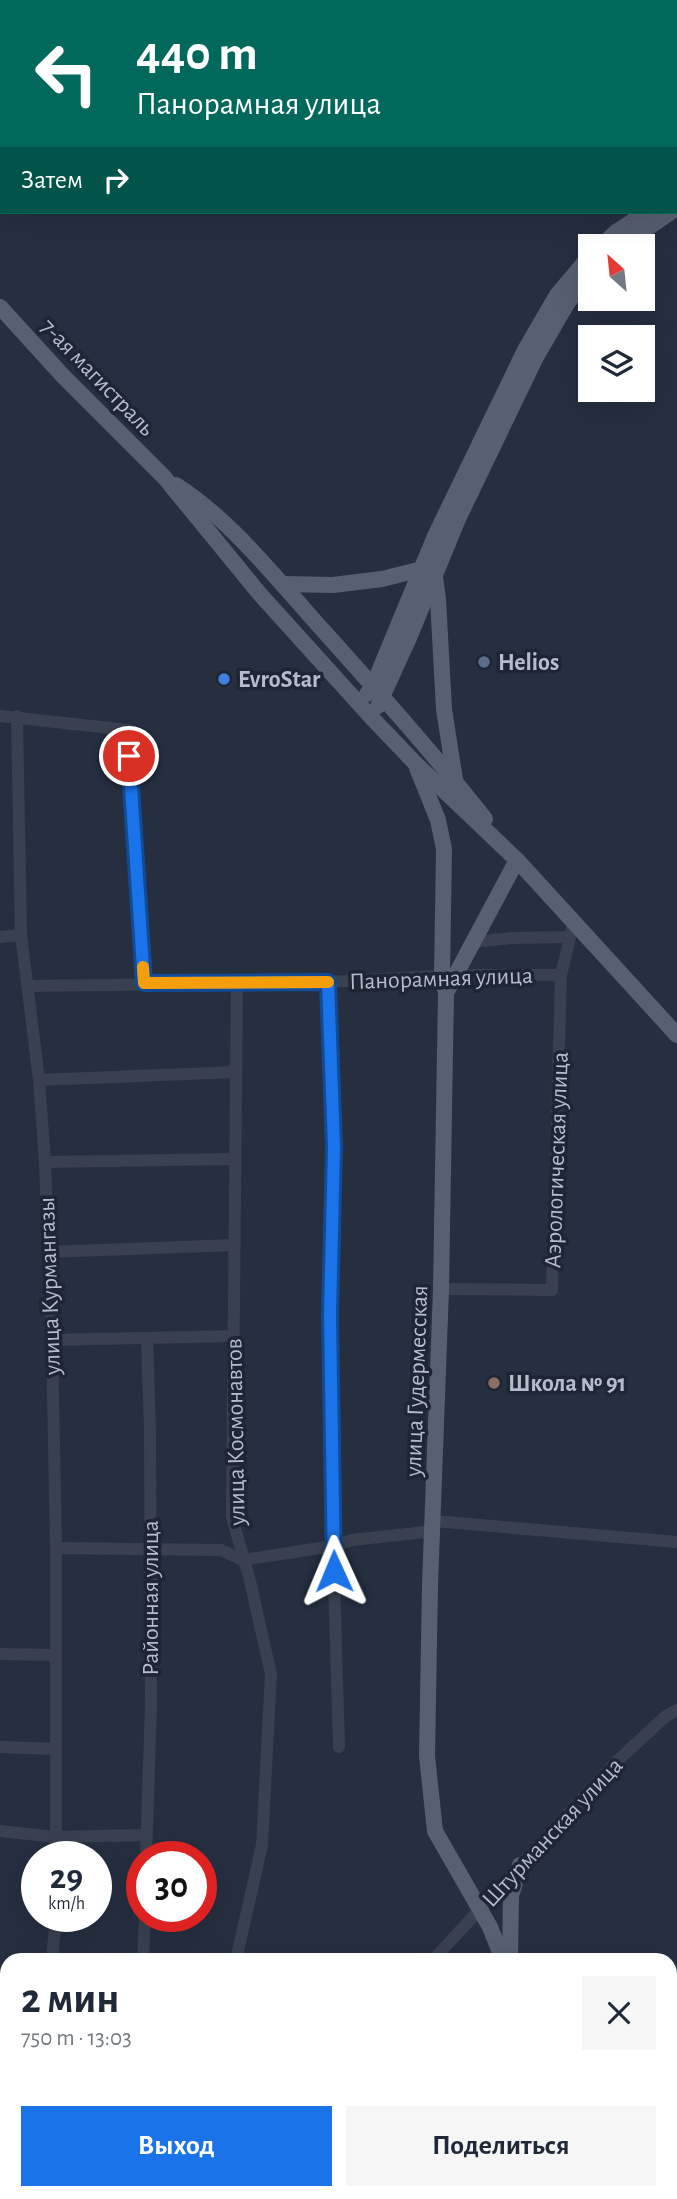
<!DOCTYPE html>
<html lang="ru">
<meta charset="utf-8">
<style>
body{margin:0;font-family:"Alegreya Sans",sans-serif;background:#f6f6f7;color:#1f2937;height:100vh;display:flex;flex-direction:column;font-size:26px;white-space:nowrap}
*{box-sizing:border-box;margin:0}
p{font-size:23px;color:#747a83}
.icon{flex:none;width:38px;height:38px;fill:none;stroke:currentColor;stroke-width:2;stroke-linecap:round;stroke-linejoin:round}
.map{position:relative;flex:1;overflow:hidden}
.side{position:absolute;left:0px;top:1953px;width:677px;height:247px;display:flex;flex-direction:column;background:#fff;border-radius:21px 21px 0 0;box-shadow:0 7px 28px #0002}
.side>*{flex:none}
.banner{position:absolute;left:0px;top:0px;width:677px;height:214px;box-shadow:0 7px 28px #0002;background:#00695c;color:#fff;overflow:hidden}
.needle{width:46px;rotate:333deg}
.fabs{position:absolute;left:578px;top:234px;display:grid;gap:14px}
.fabs a{display:grid;place-items:center;width:77px;height:77px;border-radius:0px;background:#fff;box-shadow:0 7px 28px #0002;font-size:35px}
.speed{position:absolute;left:21px;top:1841px;display:flex;gap:14px;font-size:35px;font-weight:700;text-align:center}
.speed>*{display:grid;place-content:center;width:91px;height:91px;border-radius:50%;background:#fff;box-shadow:0 7px 28px #0002;line-height:1}
.speed small{font-size:18px;font-weight:400}
.speed .limit{border:10px solid #d22;background:#fff;color:#111}
.pin{position:absolute;display:grid;place-items:center;width:60px;height:60px;color:#fff;margin:-30px;border:4px solid #fff;border-radius:50%;box-shadow:0 2px 7px #0007}
.me{position:absolute;width:77px;margin:-38px;rotate:359deg;stroke-linejoin:round;filter:drop-shadow(0 0 5px #0008)}
.turn{display:flex;align-items:center;gap:24px;height:147px;padding:0 21px;font-size:32px}
.turn .icon{width:91px;height:91px;stroke-width:2.5}
.turn b{display:block;font-size:49px;line-height:60px}
.then{display:flex;align-items:center;height:66px;padding:0 21px;background:#0003;gap:14px;font-size:26px}
.round{display:grid;place-items:center;flex:none;width:74px;height:74px;border-radius:0px;background:#f6f6f7}
.summary{display:flex;align-items:center;justify-content:space-between;height:119px;padding:0 21px}
h1{font-size:42px;font-weight:700;line-height:52px}
.cta{display:flex;gap:14px;margin-top:auto;padding:14px 21px}
.cta a{flex:1;height:80px;border-radius:0px;background:#1a73e8;color:#fff;font-size:28px;font-weight:700;line-height:80px;text-align:center}
.cta a+a{background:#f6f6f7;color:#1f2937}
.map>svg:first-child{display:block}
</style>
<div class="map">
<svg width="677" height="2199" viewBox="0 0 677 2199">
<rect width="100%" height="100%" fill="#252f40"/>
<g fill="none" stroke-linecap="round" stroke-linejoin="round">
<g stroke="#394150" stroke-width="12">
<path d="M 0,64 L 2,64"/>
<path d="M 0,716 L 128,730 L 144,983"/>
<path d="M 17,716 L 21,935 L 39,1080 L 45,1162 L 52,1340 L 56,1548 L 56,1857"/>
<path d="M 0,937 L 21,935"/>
<path d="M 473,942 L 512,938 L 570,937"/>
<path d="M 328,982 L 334,1147 L 330,1314 L 333,1546 L 339,1747"/>
<path d="M 28,986 L 328,982 L 456,975 L 561,975"/>
<path d="M 39,1080 L 236,1072"/>
<path d="M 45,1162 L 235,1159"/>
<path d="M 48,1252 L 234,1245"/>
<path d="M 441,1289 L 552,1290 L 561,975 L 574,920"/>
<path d="M 52,1340 L 233,1336"/>
<path d="M 434,1521 L 677,1542"/>
<path d="M 56,1548 L 221,1550 L 243,1560 L 333,1546 L 352,1540 L 434,1531"/>
<path d="M 0,1654 L 56,1655"/>
<path d="M 0,1747 L 56,1749"/>
<path d="M 0,1831 L 55,1837 L 147,1835"/>
<path d="M 146,1857 L 151,1705 L 150,1430 L 147,1339"/>
<path d="M 52,1960 L 56,1916"/>
<path d="M 143,1960 L 145,1916"/>
<path d="M 236,1960 L 262,1845 L 271,1674 L 250,1581 L 232,1517 L 237,981"/>
<path d="M 433,1960 L 615,1763 L 666,1716 L 677,1710"/>
<path d="M 267,2193 L 270,2199"/>
<path d="M 432,2193 L 432,2199"/>
<path d="M 0,2195 L 7,2167"/>
<path d="M 63,2199 L 65,2193"/>
<path d="M 149,2199 L 152,2193"/>
<path d="M 198,2199 L 212,2193"/>
</g>
<g stroke="#576070" stroke-width="16">
<path d="M 676,195 L 677,194"/>
<path d="M 600,247 L 616,232 L 647,212"/>
<path d="M 620,247 L 671,212"/>
<path d="M 0,307 L 63,376 L 164,477 L 259,593 L 371,717 L 415,763 L 517,860 L 677,1035"/>
<path d="M 176,485 C 229,519 270,571 312,618 C 371,684 431,750 485,819"/>
<path d="M 435,577 L 438,599 L 444,709 L 455,780"/>
<path d="M 282,584 L 333,585 L 382,579 L 422,569"/>
<path d="M 367,694 L 373,686 L 435,536 L 525,350 L 557,295 L 590,256"/>
<path d="M 378,706 L 409,638 L 458,519 L 536,357 L 568,302 L 590,277"/>
<path d="M 417,768 L 438,820 L 444,849 L 442,976 L 446,993"/>
<path d="M 503,1960 L 490,1927 L 435,1831 L 427,1756 L 430,1585 L 441,1289 L 446,993 L 517,860"/>
<path d="M 510,1960 L 511,1896 L 520,1865"/>
<path d="M 525,2193 L 525,2199"/>
</g>
<g stroke="#5b6577" stroke-width="5">
<g id="rail">
<path d="M 637,0 L 639,2"/>
<path d="M 676,35 L 677,36"/>
</g>
</g>
<use href="#rail" stroke="#1e2635" stroke-width="2.5" stroke-dasharray="8" stroke-linecap="butt"/>
</g>
<g fill="none" stroke-linecap="round" stroke-linejoin="round">
<g stroke="#114b97" stroke-width="18">
<path id="route" d="M 129,756 L 144,983 L 328,982 L 334,1147 L 330,1314 L 334,1571"/>
</g>
<use href="#route" stroke="#1a73e8" stroke-width="12"/>
<path stroke="#f59e0b" stroke-width="12" d="M 143,967 L 144,983 L 328,982"/>
</g>
<circle fill="#5c6f8a" stroke="#1e2635" stroke-width="2.5" cx="484" cy="662" r="7"/>
<circle fill="#3f7fe0" stroke="#1e2635" stroke-width="2.5" cx="224" cy="679" r="7"/>
<circle fill="#8d6e63" stroke="#1e2635" stroke-width="2.5" cx="494" cy="1383" r="7"/>
<g text-anchor="middle" stroke-width="7" stroke-linejoin="round" paint-order="stroke">
<g font-size="24" fill="#b5bcca" stroke="#1e2635">
<text transform="translate(98 377) rotate(46)" y="8">7-ая магистраль</text>
<text transform="translate(441 978) rotate(-2)" y="8">Панорамная улица</text>
<text transform="translate(556 1160) rotate(-88)" y="8">Аэрологическая улица</text>
<text transform="translate(49 1286) rotate(-92)" y="8">улица Курмангазы</text>
<text transform="translate(416 1381) rotate(-88)" y="8">улица Гудермесская</text>
<text transform="translate(235 1432) rotate(-91)" y="8">улица Космонавтов</text>
<text transform="translate(150 1598) rotate(-90)" y="8">Районная улица</text>
<text transform="translate(552 1832) rotate(-47)" y="8">Штурманская улица</text>
</g>
<g font-size="24" font-weight="bold" fill="#b5bcca" stroke="#1e2635" text-anchor="start">
<text x="498" y="670">Helios</text>
<text x="238" y="687">EvroStar</text>
<text x="508" y="1391">Школа № 91</text>
</g>
</g>
</svg>
<div class="fabs">
<a><svg class="needle" viewBox="-14 -14 28 28"><path d="M0-13l5 13h-10z" fill="#e53935"/><path d="M0 13l5-13h-10z" fill="#747a83"/></svg></a>
<a><svg class="icon" aria-label="layers" viewBox="0 0 24 24"><path d="M12 4l9 5-9 5-9-5zM3 14l9 5 9-5"/></svg></a>
</div>
<div class="speed"><div>29<small>km/h</small></div><div class="limit">30</div></div>
<div class="pin" style="left:129px;top:756px;background:#d93025"><svg class="icon" aria-label="arrive" viewBox="0 0 24 24"><path d="M6 21V4h12l-3 4 3 4H6"/></svg></div>
<svg class="me" style="left:334px;top:1571px" viewBox="-20 -20 40 40"><path d="M0-17L14 15 0 8-14 15z" fill="#1a73e8" stroke="#fff" stroke-width="4"/></svg>
<div class="banner">
<div class="turn"><svg class="icon" aria-label="left" viewBox="0 0 24 24"><path d="M17 20v-9H6M10 6l-5 5 5 5"/></svg><div><b>440 m</b>Панорамная улица</div></div>
<div class="then">Затем<svg class="icon" aria-label="right" viewBox="0 0 24 24"><path d="M7 20v-9h11M14 6l5 5-5 5"/></svg></div>
</div>
<section class="side">
<div class="summary"><div><h1>2 мин</h1><p>750 m · 13:03</p></div><a class="round"><svg class="icon" aria-label="close" viewBox="0 0 24 24"><path d="M6 6l12 12M18 6L6 18"/></svg></a></div>
<div class="cta"><a>Выход</a><a>Поделиться</a></div>
</section>
</div>
